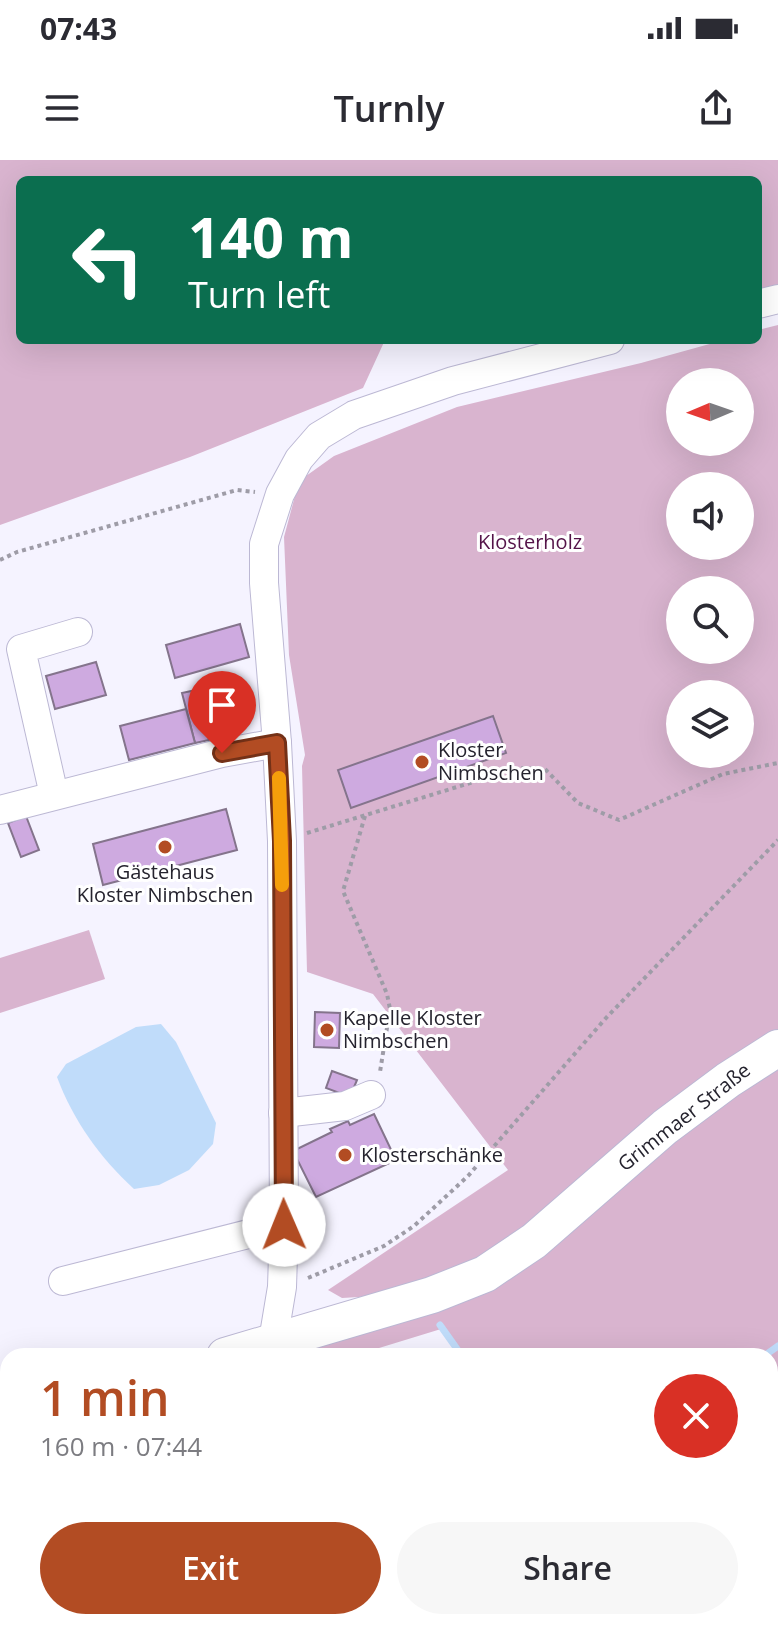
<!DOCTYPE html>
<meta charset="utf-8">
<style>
body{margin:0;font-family:"Open Sans",sans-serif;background:#f7f7f7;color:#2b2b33;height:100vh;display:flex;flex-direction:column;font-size:30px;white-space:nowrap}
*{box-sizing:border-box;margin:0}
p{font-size:26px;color:#7c7c81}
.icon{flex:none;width:44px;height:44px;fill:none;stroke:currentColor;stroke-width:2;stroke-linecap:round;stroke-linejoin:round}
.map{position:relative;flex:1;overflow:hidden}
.side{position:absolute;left:0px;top:1188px;width:778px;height:282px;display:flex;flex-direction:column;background:#fff;border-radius:24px 24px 0 0;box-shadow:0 8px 32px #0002}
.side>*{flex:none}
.hud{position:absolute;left:16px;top:16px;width:746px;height:168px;border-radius:12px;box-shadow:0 8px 32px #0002;background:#0b6e4f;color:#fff;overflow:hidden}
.needle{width:52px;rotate:268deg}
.controls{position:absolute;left:666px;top:208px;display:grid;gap:16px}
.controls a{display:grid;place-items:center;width:88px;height:88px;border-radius:50%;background:#fff;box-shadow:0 8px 32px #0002;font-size:40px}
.pin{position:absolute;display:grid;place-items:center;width:68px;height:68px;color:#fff;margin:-82px -34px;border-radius:50% 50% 50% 0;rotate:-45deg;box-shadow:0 0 8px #0007}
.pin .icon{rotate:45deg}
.me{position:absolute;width:88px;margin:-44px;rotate:359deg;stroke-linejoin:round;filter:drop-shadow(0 0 6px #0008)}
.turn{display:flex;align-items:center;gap:28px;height:168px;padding:0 40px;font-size:36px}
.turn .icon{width:104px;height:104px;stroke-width:2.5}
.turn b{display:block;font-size:56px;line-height:68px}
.round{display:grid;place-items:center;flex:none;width:84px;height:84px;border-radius:42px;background:#f7f7f7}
.summary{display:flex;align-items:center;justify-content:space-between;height:136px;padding:0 40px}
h1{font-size:48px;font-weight:600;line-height:60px;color:#b24c23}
.button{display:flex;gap:16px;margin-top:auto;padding:16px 40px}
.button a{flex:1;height:92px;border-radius:48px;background:#b24c23;color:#fff;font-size:32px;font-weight:600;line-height:92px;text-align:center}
.button a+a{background:#f7f7f7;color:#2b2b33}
.status{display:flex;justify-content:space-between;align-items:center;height:56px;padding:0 40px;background:#fff;direction:ltr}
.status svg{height:22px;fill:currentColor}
header{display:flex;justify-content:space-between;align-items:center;height:104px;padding:0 40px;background:#fff;font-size:36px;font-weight:600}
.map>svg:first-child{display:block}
</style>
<div class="status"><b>07:43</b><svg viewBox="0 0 49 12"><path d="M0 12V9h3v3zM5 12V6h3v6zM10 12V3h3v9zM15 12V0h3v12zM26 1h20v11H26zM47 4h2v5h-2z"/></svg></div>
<header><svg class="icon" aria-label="menu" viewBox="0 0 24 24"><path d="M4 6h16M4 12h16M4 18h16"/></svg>Turnly<svg class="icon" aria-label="share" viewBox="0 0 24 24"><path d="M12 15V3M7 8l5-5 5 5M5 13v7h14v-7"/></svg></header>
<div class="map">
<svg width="778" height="1469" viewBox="0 0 778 1469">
<rect width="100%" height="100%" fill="#f5f3ff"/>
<g fill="#d9b4cf" fill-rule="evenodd">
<path d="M 0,0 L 778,0 L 778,126 L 758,131 L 758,20 L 20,20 L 20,180 L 385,180 L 363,228 L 190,297 L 0,365 Z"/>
<path d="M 778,165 L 778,874 L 510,1084 L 392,1135 L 342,1138 L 328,1130 L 508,1010 L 373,834 L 307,812 L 302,606 L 305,595 L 289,495 L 284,377 L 299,321 L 334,296 L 457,247 L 641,203 L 724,180 L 758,180 L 758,170 ZM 680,222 L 740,222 L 740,282 L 680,282 ZM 680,326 L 740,326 L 740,386 L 680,386 ZM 680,430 L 740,430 L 740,490 L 680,490 ZM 680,534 L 740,534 L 740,594 L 680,594 Z"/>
<path d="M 89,770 L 105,819 L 0,853 L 0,798 Z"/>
<path d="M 778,903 L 778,1469 L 649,1469 L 643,1462 L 770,1462 L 770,1196 L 459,1196 L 441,1169 L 353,1196 L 313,1196 L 311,1189 L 436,1146 Z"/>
<path d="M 228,1462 L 434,1462 L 439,1469 L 224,1469 Z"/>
</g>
<path fill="#c0dcfa" d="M 161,864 L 176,882 L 216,963 L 213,984 L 189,1010 L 159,1025 L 134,1029 C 100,998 73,960 57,917 L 66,904 L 136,867 Z"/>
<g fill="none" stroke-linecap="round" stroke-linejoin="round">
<g stroke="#c0dcfa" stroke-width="7">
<path d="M 440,1165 L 462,1196"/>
<path d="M 764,1196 L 778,1186"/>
<path d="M 624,1462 L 627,1469"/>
</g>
</g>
<g fill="#ceaae0" stroke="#84748c" stroke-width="2">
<path d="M 240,464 L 249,497 L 175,518 L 166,485 Z"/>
<path d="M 96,502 L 106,535 L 55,549 L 46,516 Z"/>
<path d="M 196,530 L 209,580 L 195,583 L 182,533 Z"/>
<path d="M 186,549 L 195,583 L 129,600 L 120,566 Z"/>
<path d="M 493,556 L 506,593 L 351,648 L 338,610 Z"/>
<path d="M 226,649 L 237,690 L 103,725 L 93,684 Z"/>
<path d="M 26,656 L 39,690 L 21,697 L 8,663 Z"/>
<path d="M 315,852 L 340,853 L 339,888 L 314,887 Z"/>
<path d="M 332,911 L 357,920 L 350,937 L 326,928 Z"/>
<path d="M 374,954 L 396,1000 L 316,1037 L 293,991 L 332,972 L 330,969 L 348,961 L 350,965 Z"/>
</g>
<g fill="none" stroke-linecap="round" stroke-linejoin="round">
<g stroke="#bcb8d4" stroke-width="30">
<g id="minor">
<path d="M 758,144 L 778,139"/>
<path d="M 54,635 L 21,489 L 78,472"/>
<path d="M 0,650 L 222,593 L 277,583"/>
<path d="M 283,953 L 345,946 L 371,935"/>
<path d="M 63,1121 L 284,1065"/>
<path d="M 282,1195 L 273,1181 L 282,1127 L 284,1065 L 282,681 L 277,583 L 264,423 L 264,384 L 280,334 L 299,299 L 319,276 L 354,255 L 453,221 L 610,180"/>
<path d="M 454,1462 L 459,1469"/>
</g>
</g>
<g stroke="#bcb8d4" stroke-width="38">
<g id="major">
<path d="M 225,1196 L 432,1135 L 485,1114 L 534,1081 L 665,967 L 728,920 L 778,888"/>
<path d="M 0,1264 L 8,1261"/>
</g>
</g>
<g stroke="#9e9ca7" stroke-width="4" stroke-dasharray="4 4" stroke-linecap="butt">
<path d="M 0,400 L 17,392 L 237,330 L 255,332"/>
<path d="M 365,656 L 343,731 L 387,834 L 390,849 L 380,912"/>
<path d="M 307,673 L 519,608 L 545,609 L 578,643 L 619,660 L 723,614 L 778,603"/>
<path d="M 308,1118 L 384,1086 L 414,1066 L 468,1016 L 606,858 L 778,680"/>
<path d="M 770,1303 L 778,1306"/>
<path d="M 663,1462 L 668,1469"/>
<path d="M 381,1469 L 411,1462"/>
</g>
<use href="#minor" stroke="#fff" stroke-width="28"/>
<use href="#major" stroke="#fff" stroke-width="36"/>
</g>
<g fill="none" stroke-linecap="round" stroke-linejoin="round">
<g stroke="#743117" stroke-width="20">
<path id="route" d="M 222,593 L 277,583 L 282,681 L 284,1065"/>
</g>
<use href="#route" stroke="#b24c23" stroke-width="14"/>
<path stroke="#f59e0b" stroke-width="14" d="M 279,618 L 282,725"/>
</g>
<g fill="#b24c23" stroke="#fff" stroke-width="3">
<circle cx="422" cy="602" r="8"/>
<circle cx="165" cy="687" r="8"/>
<circle cx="327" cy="870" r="8"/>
<circle cx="345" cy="995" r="8"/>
</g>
<g text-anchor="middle" stroke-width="6" stroke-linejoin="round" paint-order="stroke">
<g font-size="20" fill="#541348" stroke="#fff">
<text x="530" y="389">Klosterholz</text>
</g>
<g font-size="20" fill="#25232e" stroke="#fff" text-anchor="start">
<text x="438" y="597">Kloster<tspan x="438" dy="23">Nimbschen</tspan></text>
<text x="165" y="719" text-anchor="middle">Gästehaus<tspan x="165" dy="23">Kloster Nimbschen</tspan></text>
<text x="343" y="865">Kapelle Kloster<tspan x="343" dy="23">Nimbschen</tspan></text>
<text x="361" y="1002">Klosterschänke</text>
</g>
<g font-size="20" fill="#25232e" stroke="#fff">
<text transform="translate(684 957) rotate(-38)" y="7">Grimmaer Straße</text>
</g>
</g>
</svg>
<div class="controls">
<a><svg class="needle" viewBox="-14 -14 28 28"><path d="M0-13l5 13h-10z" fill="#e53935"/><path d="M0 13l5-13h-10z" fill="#7c7c81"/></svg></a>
<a><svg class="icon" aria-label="sound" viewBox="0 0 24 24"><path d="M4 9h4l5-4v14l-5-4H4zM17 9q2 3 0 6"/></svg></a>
<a><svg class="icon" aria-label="search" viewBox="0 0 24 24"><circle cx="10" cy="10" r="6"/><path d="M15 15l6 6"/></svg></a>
<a><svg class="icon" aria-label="layers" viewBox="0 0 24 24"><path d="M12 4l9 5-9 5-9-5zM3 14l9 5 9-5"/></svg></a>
</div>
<div class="pin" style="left:222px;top:593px;background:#d93025"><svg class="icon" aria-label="arrive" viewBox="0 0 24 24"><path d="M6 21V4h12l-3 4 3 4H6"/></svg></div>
<svg class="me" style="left:284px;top:1065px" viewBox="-20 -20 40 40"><circle r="19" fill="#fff"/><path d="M0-13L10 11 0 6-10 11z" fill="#b24c23"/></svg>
<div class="hud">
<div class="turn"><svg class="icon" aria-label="left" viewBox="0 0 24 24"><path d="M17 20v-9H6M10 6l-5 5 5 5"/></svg><div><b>140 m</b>Turn left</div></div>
</div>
<section class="side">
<div class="summary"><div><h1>1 min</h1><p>160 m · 07:44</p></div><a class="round" style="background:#d93025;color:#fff"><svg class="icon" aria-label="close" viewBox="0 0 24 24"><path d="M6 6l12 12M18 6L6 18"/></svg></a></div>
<div class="button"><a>Exit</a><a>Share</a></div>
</section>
</div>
